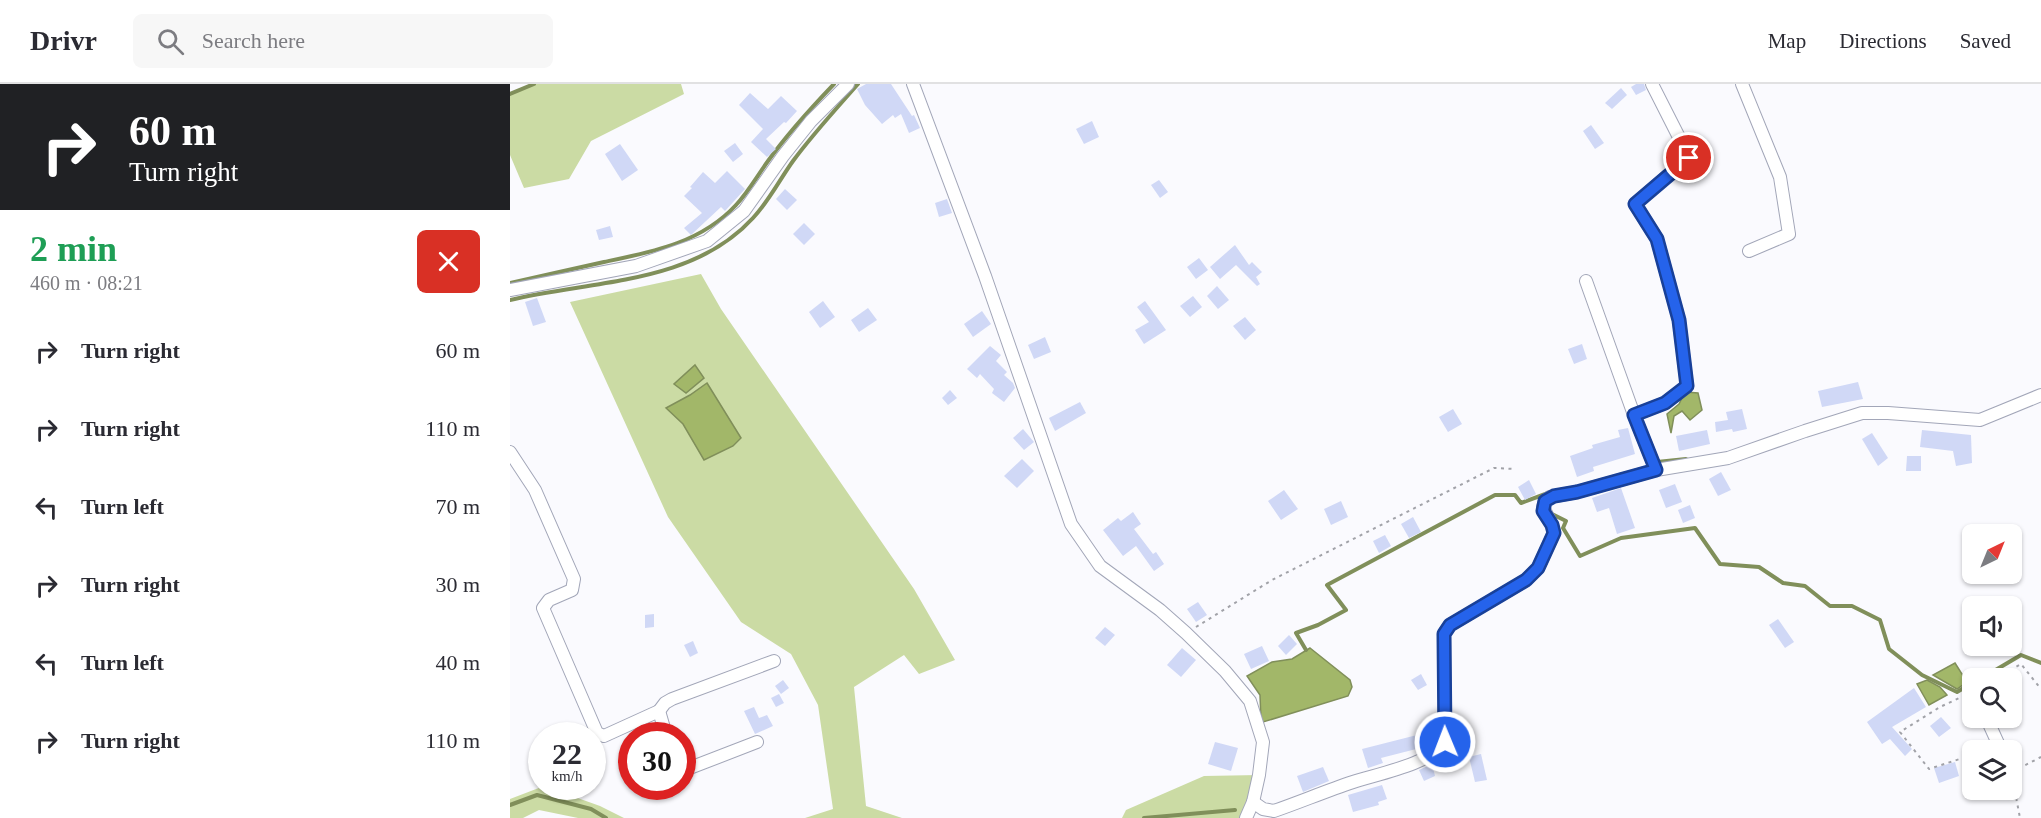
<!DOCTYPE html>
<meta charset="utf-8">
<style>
body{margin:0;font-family:Georgia,serif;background:#f7f7f7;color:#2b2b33;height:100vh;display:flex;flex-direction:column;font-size:22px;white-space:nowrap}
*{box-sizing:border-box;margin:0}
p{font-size:20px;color:#7c7c81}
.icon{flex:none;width:33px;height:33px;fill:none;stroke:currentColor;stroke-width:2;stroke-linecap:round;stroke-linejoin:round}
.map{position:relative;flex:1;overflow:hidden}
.panel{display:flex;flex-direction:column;background:#fff;width:510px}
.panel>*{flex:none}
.hud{background:#202124;color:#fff;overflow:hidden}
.needle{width:39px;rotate:43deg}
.tools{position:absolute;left:1452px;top:440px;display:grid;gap:12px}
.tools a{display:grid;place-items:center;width:60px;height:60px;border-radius:9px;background:#fff;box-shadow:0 2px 4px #0004;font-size:30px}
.speed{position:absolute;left:18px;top:638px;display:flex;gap:12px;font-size:30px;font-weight:700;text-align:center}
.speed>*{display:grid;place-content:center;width:78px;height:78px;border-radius:50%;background:#fff;box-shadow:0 2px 4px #0004;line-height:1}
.speed small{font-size:15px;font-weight:400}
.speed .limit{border:9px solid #d22;background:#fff;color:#111}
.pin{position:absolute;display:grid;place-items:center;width:51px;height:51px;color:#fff;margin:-26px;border:3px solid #fff;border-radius:50%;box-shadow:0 2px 6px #0007}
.me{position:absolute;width:66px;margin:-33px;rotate:359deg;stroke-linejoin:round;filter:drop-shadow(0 0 4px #0008)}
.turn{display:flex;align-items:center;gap:21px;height:126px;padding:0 30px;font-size:27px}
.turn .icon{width:78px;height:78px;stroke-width:2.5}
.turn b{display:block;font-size:42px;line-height:51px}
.round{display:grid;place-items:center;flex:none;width:63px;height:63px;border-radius:9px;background:#f7f7f7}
.summary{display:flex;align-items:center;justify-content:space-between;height:102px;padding:0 30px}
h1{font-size:36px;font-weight:700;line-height:45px;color:#1e9e55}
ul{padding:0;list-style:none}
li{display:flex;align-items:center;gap:18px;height:78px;padding:0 30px}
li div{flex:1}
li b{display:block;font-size:22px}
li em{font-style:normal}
header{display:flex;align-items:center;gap:36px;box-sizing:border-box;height:84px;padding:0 30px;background:#fff;border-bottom:2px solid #e1e1e2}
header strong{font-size:28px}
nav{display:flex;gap:33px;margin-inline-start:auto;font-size:21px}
.search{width:420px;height:54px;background:#f7f7f7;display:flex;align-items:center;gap:15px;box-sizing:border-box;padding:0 21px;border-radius:9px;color:#7c7c81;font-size:22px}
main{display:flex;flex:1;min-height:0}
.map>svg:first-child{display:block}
</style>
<header>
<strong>Drivr</strong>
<div class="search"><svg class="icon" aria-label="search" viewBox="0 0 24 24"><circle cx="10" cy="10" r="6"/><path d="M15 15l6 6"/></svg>Search here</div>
<nav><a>Map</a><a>Directions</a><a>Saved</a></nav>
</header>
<main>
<section class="panel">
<div class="hud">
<div class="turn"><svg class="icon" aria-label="right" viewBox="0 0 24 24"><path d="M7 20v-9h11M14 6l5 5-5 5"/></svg><div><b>60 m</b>Turn right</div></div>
</div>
<div class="summary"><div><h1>2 min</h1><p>460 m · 08:21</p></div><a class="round" style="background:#d93025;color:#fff"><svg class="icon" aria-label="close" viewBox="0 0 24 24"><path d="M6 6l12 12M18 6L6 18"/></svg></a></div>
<ul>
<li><svg class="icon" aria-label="right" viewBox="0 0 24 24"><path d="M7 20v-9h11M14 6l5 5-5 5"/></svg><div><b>Turn right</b></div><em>60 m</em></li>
<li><svg class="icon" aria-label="right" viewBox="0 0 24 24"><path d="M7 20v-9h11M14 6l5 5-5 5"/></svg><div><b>Turn right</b></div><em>110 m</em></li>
<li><svg class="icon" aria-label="left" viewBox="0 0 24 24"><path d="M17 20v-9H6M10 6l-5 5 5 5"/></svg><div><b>Turn left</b></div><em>70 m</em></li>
<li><svg class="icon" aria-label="right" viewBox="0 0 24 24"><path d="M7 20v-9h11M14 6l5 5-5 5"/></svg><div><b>Turn right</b></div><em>30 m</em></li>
<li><svg class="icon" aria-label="left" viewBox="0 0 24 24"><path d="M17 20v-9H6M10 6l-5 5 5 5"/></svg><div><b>Turn left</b></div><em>40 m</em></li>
<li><svg class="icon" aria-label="right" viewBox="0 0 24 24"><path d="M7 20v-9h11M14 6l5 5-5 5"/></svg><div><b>Turn right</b></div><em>110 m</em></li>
</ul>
</section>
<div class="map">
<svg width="1531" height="734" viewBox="0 0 1531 734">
<rect width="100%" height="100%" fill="#fafafe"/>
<g fill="#cbdba4">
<path d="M 24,0 L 171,0 L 174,10 L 81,57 L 59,95 L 14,104 L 0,71 L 0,10 Z"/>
<path d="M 191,190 L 211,225 L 404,505 L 445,576 L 409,590 L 394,571 L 344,603 L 356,722 L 392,734 L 295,734 L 323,725 L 308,621 L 281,570 L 231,538 L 158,433 L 60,218 Z"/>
<path d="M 749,691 L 736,734 L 612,734 L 616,726 L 694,692 Z"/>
<path d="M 34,702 L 90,722 L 114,734 L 68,734 L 29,726 L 13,734 L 0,734 L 0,715 Z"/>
</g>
<g fill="#a2b769" stroke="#808f5a" stroke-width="1.5">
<path d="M 185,281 L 194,294 L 176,309 L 164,300 Z"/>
<path d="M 197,299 L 231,354 L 223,362 L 194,376 L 173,340 L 156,324 L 180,311 Z"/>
<path d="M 1175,308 L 1188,309 L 1192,326 L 1180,336 L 1172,327 L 1164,332 L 1161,349 L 1157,330 L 1169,320 Z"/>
<path d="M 800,564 L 840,596 L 842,603 L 838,612 L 753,638 L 751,636 L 750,611 L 737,592 L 762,578 L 782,575 Z"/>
<path d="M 1445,579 L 1457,598 L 1447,605 L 1423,591 Z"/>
<path d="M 1417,596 L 1430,603 L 1437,611 L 1419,621 L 1407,600 Z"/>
</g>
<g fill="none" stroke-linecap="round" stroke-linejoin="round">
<g stroke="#808f5a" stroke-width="4">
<path d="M 0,10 L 24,0"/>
<path d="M 0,199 C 31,192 63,185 94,178 C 142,168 191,159 226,121 C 239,107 247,92 258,77 C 278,49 301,24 324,0"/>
<path d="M 0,216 C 82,196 182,201 243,134 C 259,117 270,95 283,77 C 303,50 326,25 348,0"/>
<path d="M 1147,378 L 1176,375"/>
<path d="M 1040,429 L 1056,437 L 1053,444 L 1070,472 L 1111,454 L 1185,444 L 1210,480 L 1249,483 L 1273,499 L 1295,502 L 1320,522 L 1342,522 L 1370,536 L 1379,565 L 1412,591 L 1447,608 L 1462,599"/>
<path d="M 796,566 L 786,549 L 808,541 L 836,526 L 817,501 L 985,411 L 1005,411 L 1011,419 L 1038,409"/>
<path d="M 1472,594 L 1511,571 L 1531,579"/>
<path d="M 0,721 L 27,711 L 81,725 L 96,734"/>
<path d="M 634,734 L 725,726"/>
</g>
</g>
<g fill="#d0d8f6">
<path d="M 356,0 L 381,0 L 402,32 L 404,31 L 410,44 L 399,49 L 391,30 L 385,34 L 383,31 L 372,40 L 355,21 L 347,5 Z"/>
<path d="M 1126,0 L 1134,0 L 1136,6 L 1126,11 L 1121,3 Z"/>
<path d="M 1111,4 L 1117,11 L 1102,25 L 1095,19 Z"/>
<path d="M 240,9 L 258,25 L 271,12 L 287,27 L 276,39 L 274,38 L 256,55 L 266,65 L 257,73 L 241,58 L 253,45 L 229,21 Z"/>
<path d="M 582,37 L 589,53 L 574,60 L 566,45 Z"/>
<path d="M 1081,41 L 1094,59 L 1085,65 L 1073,47 Z"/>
<path d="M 225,59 L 233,70 L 223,78 L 214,67 Z"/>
<path d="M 110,60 L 128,86 L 112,97 L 95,70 Z"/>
<path d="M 217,87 L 235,105 L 215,127 L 211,123 L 181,151 L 174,144 L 192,129 L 174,112 L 182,104 L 180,103 L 193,88 L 205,99 Z"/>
<path d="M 649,96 L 658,108 L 650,114 L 641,101 Z"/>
<path d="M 275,105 L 287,116 L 277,126 L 266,115 Z"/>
<path d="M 437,115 L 442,129 L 429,133 L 425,119 Z"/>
<path d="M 294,139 L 305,150 L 294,161 L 283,150 Z"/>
<path d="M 100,142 L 103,153 L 89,156 L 86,146 Z"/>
<path d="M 725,161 L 739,181 L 742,178 L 752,188 L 746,193 L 750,200 L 747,202 L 726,181 L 710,195 L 700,183 Z"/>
<path d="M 689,174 L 698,186 L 686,195 L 677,183 Z"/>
<path d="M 707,202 L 719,216 L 708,225 L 697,212 Z"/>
<path d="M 683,212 L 692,223 L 680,233 L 670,222 Z"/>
<path d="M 27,214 L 36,238 L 23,242 L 15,218 Z"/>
<path d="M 313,217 L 325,233 L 310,244 L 299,228 Z"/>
<path d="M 635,217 L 656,246 L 634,260 L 625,246 L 639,238 L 627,223 Z"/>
<path d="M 358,224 L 367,236 L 349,248 L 341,236 Z"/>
<path d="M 472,227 L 481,240 L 463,253 L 454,240 Z"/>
<path d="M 735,233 L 746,246 L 735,256 L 723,242 Z"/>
<path d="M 535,253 L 541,268 L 524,275 L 518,261 Z"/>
<path d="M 1072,260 L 1077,275 L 1064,280 L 1058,265 Z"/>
<path d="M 480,262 L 491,271 L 486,277 L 497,288 L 494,291 L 503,299 L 505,304 L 494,318 L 482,309 L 484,305 L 470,290 L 467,294 L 457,285 Z"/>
<path d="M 1348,298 L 1353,315 L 1312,323 L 1308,307 Z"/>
<path d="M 440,306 L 447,314 L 438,321 L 432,314 Z"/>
<path d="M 570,318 L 576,329 L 545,347 L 539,334 Z"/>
<path d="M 943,325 L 952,340 L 938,348 L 929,333 Z"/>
<path d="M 1232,325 L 1237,345 L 1223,348 L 1222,345 L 1206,348 L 1205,338 L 1218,336 L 1216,328 Z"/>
<path d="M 1118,344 L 1125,370 L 1083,383 L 1084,387 L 1067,393 L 1060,372 L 1083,364 L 1082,361 L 1110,353 L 1108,346 Z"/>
<path d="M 513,345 L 524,358 L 514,366 L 503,354 Z"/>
<path d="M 1197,346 L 1200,360 L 1169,367 L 1166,352 Z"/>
<path d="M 1412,346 L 1461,351 L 1462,379 L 1446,382 L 1443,367 L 1410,363 Z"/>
<path d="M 1362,349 L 1378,374 L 1368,382 L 1352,355 Z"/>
<path d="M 1397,372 L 1411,372 L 1411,387 L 1396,387 Z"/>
<path d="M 512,375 L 524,387 L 507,404 L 494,392 Z"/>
<path d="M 1211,388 L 1221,406 L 1208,412 L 1199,395 Z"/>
<path d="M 1019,396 L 1026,410 L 1015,416 L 1008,403 Z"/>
<path d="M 1165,400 L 1172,418 L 1156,424 L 1149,406 Z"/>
<path d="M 1111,404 L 1125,444 L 1107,450 L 1099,424 L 1087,428 L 1082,414 Z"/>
<path d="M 774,406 L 788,425 L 771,436 L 758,417 Z"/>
<path d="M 831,417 L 838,433 L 821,441 L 814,425 Z"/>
<path d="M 1180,421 L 1185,434 L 1173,439 L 1168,426 Z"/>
<path d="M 623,428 L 631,440 L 624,445 L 643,470 L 646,468 L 654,480 L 644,487 L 626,462 L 613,472 L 593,446 L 608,434 L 611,437 Z"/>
<path d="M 903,433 L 911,448 L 899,454 L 891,440 Z"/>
<path d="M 875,451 L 881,462 L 869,469 L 863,457 Z"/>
<path d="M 688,518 L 697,531 L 686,538 L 677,525 Z"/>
<path d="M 144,530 L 144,543 L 135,544 L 135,531 Z"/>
<path d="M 1268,535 L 1284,558 L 1275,564 L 1259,541 Z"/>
<path d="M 595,543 L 605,551 L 595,562 L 585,554 Z"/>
<path d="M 779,551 L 787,560 L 776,571 L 768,562 Z"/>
<path d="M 183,557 L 188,569 L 180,573 L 174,561 Z"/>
<path d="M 752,562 L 759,577 L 741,585 L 734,570 Z"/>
<path d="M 672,564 L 686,576 L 671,593 L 657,581 Z"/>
<path d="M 911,590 L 917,601 L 908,606 L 901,596 Z"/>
<path d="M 273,596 L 279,604 L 271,610 L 265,602 Z"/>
<path d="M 1404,604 L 1416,623 L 1382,643 L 1402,665 L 1395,672 L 1380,655 L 1372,660 L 1357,638 Z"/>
<path d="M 269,610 L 274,619 L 266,623 L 261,614 Z"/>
<path d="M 244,623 L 249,634 L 257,631 L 263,642 L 245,650 L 234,627 Z"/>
<path d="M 1431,633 L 1441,644 L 1429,653 L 1420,642 Z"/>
<path d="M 911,650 L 914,663 L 871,674 L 873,679 L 858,684 L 852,665 Z"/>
<path d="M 705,658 L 728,664 L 721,687 L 698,680 Z"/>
<path d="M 971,670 L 977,696 L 965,698 L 959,673 Z"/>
<path d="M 1445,678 L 1449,692 L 1429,699 L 1424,684 Z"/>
<path d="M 922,680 L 925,692 L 914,697 L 909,686 Z"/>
<path d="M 813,683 L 819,697 L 793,708 L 787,692 Z"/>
<path d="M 872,701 L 877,715 L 868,718 L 869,721 L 843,728 L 838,711 Z"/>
</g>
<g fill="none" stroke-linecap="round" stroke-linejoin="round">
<g stroke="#a2a6b8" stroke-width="14">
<g id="street">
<path d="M 403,0 L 475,192 L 561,440 L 590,482 L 650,526 L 676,549 L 715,587 L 740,617 L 753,658 L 749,691 L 743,718 L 736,734"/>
<path d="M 1142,0 L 1179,73 L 1125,120 L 1147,155 L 1169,236 L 1177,302 L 1155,319 L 1124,331 L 1146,386"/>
<path d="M 1232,0 L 1270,93 L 1279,150 L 1239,167"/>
<path d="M 1076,197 L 1124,331"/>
<path d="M 0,206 L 126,182 L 197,157 L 234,127 L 273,72 L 301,37 L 338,0"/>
<path d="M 0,368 L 25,406 L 64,495 L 62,506 L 39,516 L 33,524 L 87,649 L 94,652 L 149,627 L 156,651"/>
<path d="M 149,627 L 155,619 L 162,615 L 264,577"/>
<path d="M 1476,633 L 1491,666"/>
<path d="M 172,687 L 247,658"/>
<path d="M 743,718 L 753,725 L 764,727 C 790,718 816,707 843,698 C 867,690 921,680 935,658 L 934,550 L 940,541 L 1016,496 L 1028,484 L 1044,449 L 1042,441 L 1033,423 L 1035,417 L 1040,413 L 1067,408 L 1146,386 L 1218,374 L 1295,347 L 1352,329 L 1378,329 L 1470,336 L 1531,311"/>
</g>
</g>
<g stroke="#a1a2a8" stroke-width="2" stroke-dasharray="3 4.5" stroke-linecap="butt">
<path d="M 686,543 L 762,496 L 984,384 L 1005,385"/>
<path d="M 1487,594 L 1511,580 L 1531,605"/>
<path d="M 1462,608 L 1430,623 L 1390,648 L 1419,685 L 1462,671"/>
<path d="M 82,669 L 85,661"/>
<path d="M 1502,688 L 1531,673"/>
<path d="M 28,691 L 32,691"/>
<path d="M 1502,692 L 1510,734"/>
</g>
<use href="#street" stroke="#fff" stroke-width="12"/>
</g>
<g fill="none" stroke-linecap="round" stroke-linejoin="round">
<g stroke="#184099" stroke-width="15">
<path id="route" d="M 935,658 L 934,550 L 940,541 L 1016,496 L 1028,484 L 1044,449 L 1042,441 L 1033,427 L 1035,417 L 1044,412 L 1067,408 L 1146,386 L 1124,331 L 1155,319 L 1177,302 L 1169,236 L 1147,155 L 1125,120 L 1179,74"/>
</g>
<use href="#route" stroke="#2563eb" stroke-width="10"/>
</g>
</svg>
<div class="tools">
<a><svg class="needle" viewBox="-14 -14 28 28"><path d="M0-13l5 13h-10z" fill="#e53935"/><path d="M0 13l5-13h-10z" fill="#7c7c81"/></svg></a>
<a><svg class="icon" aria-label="sound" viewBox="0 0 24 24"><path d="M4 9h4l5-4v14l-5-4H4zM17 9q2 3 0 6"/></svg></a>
<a><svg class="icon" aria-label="search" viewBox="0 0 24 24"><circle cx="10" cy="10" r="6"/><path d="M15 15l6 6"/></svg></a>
<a><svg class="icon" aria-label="layers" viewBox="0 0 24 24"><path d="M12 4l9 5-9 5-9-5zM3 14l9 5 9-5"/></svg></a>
</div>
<div class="speed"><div>22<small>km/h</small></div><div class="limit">30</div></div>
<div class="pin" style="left:1179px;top:74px;background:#d93025"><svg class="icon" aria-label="arrive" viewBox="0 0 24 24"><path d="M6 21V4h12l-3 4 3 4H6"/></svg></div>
<svg class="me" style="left:935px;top:658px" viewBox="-20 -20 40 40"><circle r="17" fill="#2563eb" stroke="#fff" stroke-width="3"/><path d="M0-11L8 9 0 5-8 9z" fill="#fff"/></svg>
</div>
</main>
